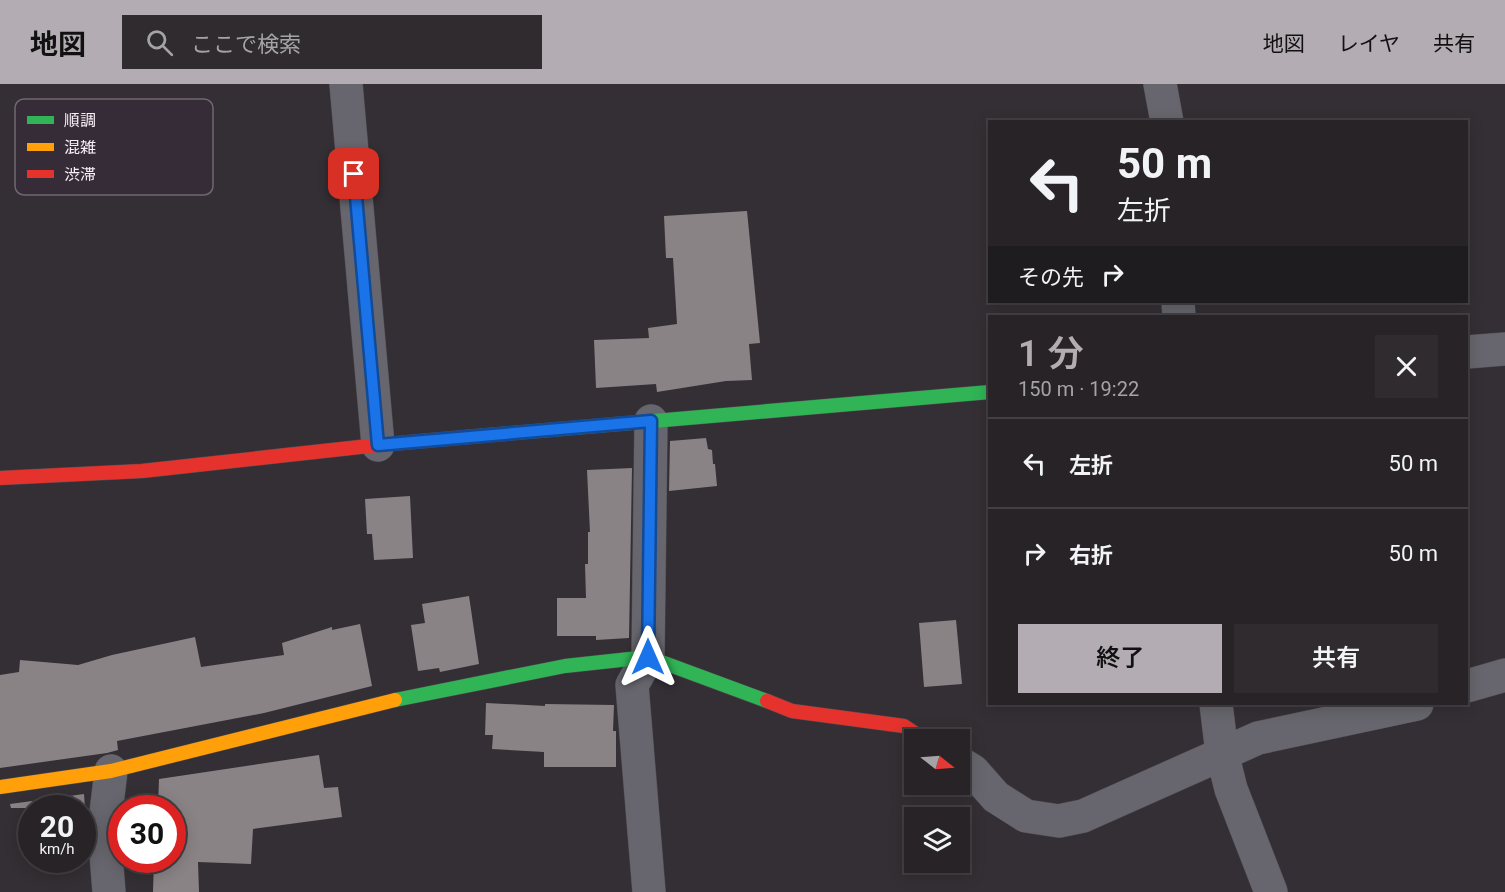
<!DOCTYPE html>
<html lang="ja">
<meta charset="utf-8">
<style>
body{margin:0;font-family:Roboto,"Noto Sans JP",sans-serif;background:#2f2b2f;color:#f1f3f6;height:100vh;display:flex;flex-direction:column;font-size:22px;white-space:nowrap}
*{box-sizing:border-box;margin:0}
p{font-size:20px;color:#a4a4a7}
.icon{flex:none;width:33px;height:33px;fill:none;stroke:currentColor;stroke-width:2;stroke-linecap:round;stroke-linejoin:round}
.map{position:relative;flex:1;overflow:hidden}
.panel{position:absolute;left:988px;top:231px;width:480px;height:390px;display:flex;flex-direction:column;background:#272327;border-radius:0px;box-shadow:0 3px 15px #0003,0 0 0 2px #434044}
.panel>*{flex:none}
.top-card{position:absolute;left:988px;top:36px;width:480px;height:183px;border-radius:0px;box-shadow:0 3px 15px #0003,0 0 0 2px #434044;background:#272327;color:#f1f3f6;overflow:hidden}
.needle{width:39px;rotate:107deg}
.controls{position:absolute;left:904px;top:645px;display:grid;gap:12px}
.controls a{display:grid;place-items:center;width:66px;height:66px;border-radius:0px;background:#272327;box-shadow:0 3px 15px #0003,0 0 0 2px #434044;font-size:30px}
.speed{position:absolute;left:18px;top:711px;display:flex;gap:12px;font-size:30px;font-weight:700;text-align:center}
.speed>*{display:grid;place-content:center;width:78px;height:78px;border-radius:50%;background:#272327;box-shadow:0 3px 15px #0003,0 0 0 2px #434044;line-height:1}
.speed small{font-size:15px;font-weight:400}
.speed .limit{border:9px solid #d22;background:#fff;color:#111}
.pin{position:absolute;display:grid;place-items:center;width:51px;height:51px;color:#fff;margin:-26px;border-radius:12px;box-shadow:0 3px 9px #0006}
.me{position:absolute;width:66px;margin:-33px;rotate:0deg;stroke-linejoin:round;filter:drop-shadow(0 0 4px #0008)}
.turn{display:flex;align-items:center;gap:21px;height:126px;padding:0 30px;font-size:27px}
.turn .icon{width:78px;height:78px;stroke-width:2.5}
.turn b{display:block;font-size:42px;line-height:51px}
.then{display:flex;align-items:center;height:57px;padding:0 30px;background:#0003;gap:12px;font-size:22px}
.round{display:grid;place-items:center;flex:none;width:63px;height:63px;border-radius:0px;background:#2f2b2f}
.headline{display:flex;align-items:center;justify-content:space-between;height:102px;padding:0 30px}
h1{font-size:36px;font-weight:600;line-height:45px;color:#b3acb3}
.action{display:flex;gap:12px;margin-top:auto;padding:12px 30px}
.action a{flex:1;height:69px;border-radius:0px;background:#b3acb3;color:#111;font-size:24px;font-weight:600;line-height:69px;text-align:center}
.action a+a{background:#2f2b2f;color:#f1f3f6}
ul{padding:0;list-style:none}
li{display:flex;align-items:center;gap:18px;height:90px;padding:0 30px;border-top:2px solid #434044}
li div{flex:1}
li b{display:block;font-size:22px}
li em{font-style:normal}
header{display:flex;align-items:center;gap:36px;box-sizing:border-box;height:84px;padding:0 30px;background:#b3acb3;color:#111}
header strong{font-size:28px}
nav{display:flex;gap:33px;margin-inline-start:auto;font-size:21px}
.search{width:420px;height:54px;background:#2f2b2f;display:flex;align-items:center;gap:15px;box-sizing:border-box;padding:0 21px;border-radius:0px;color:#a4a4a7;font-size:22px}
.map>svg:first-child{display:block}
</style>
<header>
<strong>地図</strong>
<div class="search"><svg class="icon" aria-label="search" viewBox="0 0 24 24"><circle cx="10" cy="10" r="6"/><path d="M15 15l6 6"/></svg>ここで検索</div>
<nav><a>地図</a><a>レイヤ</a><a>共有</a></nav>
</header>
<div class="map">
<svg width="1505" height="808" viewBox="0 0 1505 808">
<rect width="100%" height="100%" fill="#342f34"/>
<g fill="#898386">
<path d="M 747,127 L 760,259 L 749,260 L 752,296 L 726,297 L 657,308 L 656,300 L 596,304 L 594,256 L 649,254 L 648,244 L 677,240 L 673,174 L 666,174 L 664,132 Z"/>
<path d="M 706,354 L 708,365 L 712,366 L 713,380 L 715,380 L 717,402 L 669,407 L 670,357 Z"/>
<path d="M 632,384 L 629,554 L 596,556 L 596,552 L 557,552 L 557,514 L 586,514 L 585,480 L 588,480 L 588,448 L 590,448 L 587,386 Z"/>
<path d="M 410,412 L 413,474 L 374,476 L 372,450 L 367,450 L 365,415 Z"/>
<path d="M 469,512 L 479,580 L 440,588 L 439,584 L 418,587 L 411,541 L 425,539 L 422,520 Z"/>
<path d="M 956,536 L 962,600 L 924,603 L 919,539 Z"/>
<path d="M 360,540 L 372,602 L 264,629 L 117,657 L 118,666 L 107,669 L 0,684 L 0,591 L 19,588 L 20,576 L 78,581 L 112,571 L 195,553 L 201,583 L 284,571 L 282,559 L 332,543 L 332,546 Z"/>
<path d="M 486,619 L 545,622 L 545,620 L 614,621 L 613,647 L 616,647 L 616,683 L 544,683 L 544,668 L 492,665 L 493,651 L 485,651 Z"/>
<path d="M 319,671 L 324,704 L 338,703 L 342,733 L 253,745 L 251,780 L 198,778 L 199,808 L 153,808 L 154,776 L 172,776 L 172,724 L 158,724 L 159,695 Z"/>
<path d="M 84,710 L 85,724 L 11,724 L 10,720 Z"/>
<path d="M 82,728 L 87,728 L 85,746 L 88,776 L 82,776 Z"/>
</g>
<g fill="none" stroke-linecap="round" stroke-linejoin="round">
<g stroke="#4e4b4f" stroke-width="34">
<g id="street">
<path d="M 346,0 L 378,361"/>
<path d="M 1160,0 L 1167,38"/>
<path d="M 1178,218 L 1179,232"/>
<path d="M 1467,268 L 1505,265"/>
<path d="M 1467,602 L 1505,591"/>
<path d="M 1216,620 L 1222,669 L 1231,705 L 1271,808"/>
<path d="M 960,679 L 973,687 L 996,713 L 1026,732 L 1059,737 L 1083,732 L 1258,654 L 1417,620"/>
<path d="M 109,808 L 104,745 L 111,687"/>
<path d="M 649,808 L 632,601 L 648,573 L 651,337"/>
</g>
</g>
<g stroke="#4e4b4f" stroke-width="15">
<g id="fast">
<path d="M 467,353 L 990,308"/>
<path d="M 395,616 L 565,582 L 648,573 L 767,617"/>
</g>
</g>
<g stroke="#4e4b4f" stroke-width="15">
<path id="slow" d="M 0,703 L 111,687 L 395,616"/>
</g>
<g stroke="#4e4b4f" stroke-width="15">
<g id="jam">
<path d="M 0,394 L 142,387 L 378,361 L 467,353"/>
<path d="M 767,617 L 792,627 L 904,642 L 925,656"/>
</g>
</g>
<use href="#street" stroke="#67666e" stroke-width="33"/>
<use href="#fast" stroke="#30b455" stroke-width="14"/>
<use href="#slow" stroke="#ff9f0a" stroke-width="14"/>
<use href="#jam" stroke="#e5322d" stroke-width="14"/>
</g>
<g fill="none" stroke-linecap="round" stroke-linejoin="round">
<g stroke="#114b97" stroke-width="15">
<path id="route" d="M 354,90 L 378,361 L 651,337 L 648,573"/>
</g>
<use href="#route" stroke="#1a73e8" stroke-width="10"/>
</g>
<rect x="15" y="15" width="198" height="96" rx="9" fill="#362c37" stroke="#706771" stroke-width="1.5"/>
<rect x="27" y="32" width="27" height="8" fill="#30b455"/>
<rect x="27" y="59" width="27" height="8" fill="#ff9f0a"/>
<rect x="27" y="86" width="27" height="8" fill="#e5322d"/>
<g font-size="16" fill="#f7f0f8">
<text x="64" y="42">順調</text>
<text x="64" y="69">混雑</text>
<text x="64" y="96">渋滞</text>
</g>
</svg>
<div class="controls">
<a><svg class="needle" viewBox="-14 -14 28 28"><path d="M0-13l5 13h-10z" fill="#e53935"/><path d="M0 13l5-13h-10z" fill="#a4a4a7"/></svg></a>
<a><svg class="icon" aria-label="layers" viewBox="0 0 24 24"><path d="M12 4l9 5-9 5-9-5zM3 14l9 5 9-5"/></svg></a>
</div>
<div class="speed"><div>20<small>km/h</small></div><div class="limit">30</div></div>
<div class="pin" style="left:354px;top:90px;background:#d93025"><svg class="icon" aria-label="arrive" viewBox="0 0 24 24"><path d="M6 21V4h12l-3 4 3 4H6"/></svg></div>
<svg class="me" style="left:648px;top:573px" viewBox="-20 -20 40 40"><path d="M0-17L14 15 0 8-14 15z" fill="#1a73e8" stroke="#fff" stroke-width="4"/></svg>
<div class="top-card">
<div class="turn"><svg class="icon" aria-label="left" viewBox="0 0 24 24"><path d="M17 20v-9H6M10 6l-5 5 5 5"/></svg><div><b>50 m</b>左折</div></div>
<div class="then">その先<svg class="icon" aria-label="right" viewBox="0 0 24 24"><path d="M7 20v-9h11M14 6l5 5-5 5"/></svg></div>
</div>
<section class="panel">
<div class="headline"><div><h1>1 分</h1><p>150 m · 19:22</p></div><a class="round"><svg class="icon" aria-label="close" viewBox="0 0 24 24"><path d="M6 6l12 12M18 6L6 18"/></svg></a></div>
<ul>
<li><svg class="icon" aria-label="left" viewBox="0 0 24 24"><path d="M17 20v-9H6M10 6l-5 5 5 5"/></svg><div><b>左折</b></div><em>50 m</em></li>
<li><svg class="icon" aria-label="right" viewBox="0 0 24 24"><path d="M7 20v-9h11M14 6l5 5-5 5"/></svg><div><b>右折</b></div><em>50 m</em></li>
</ul>
<div class="action"><a>終了</a><a>共有</a></div>
</section>
</div>
